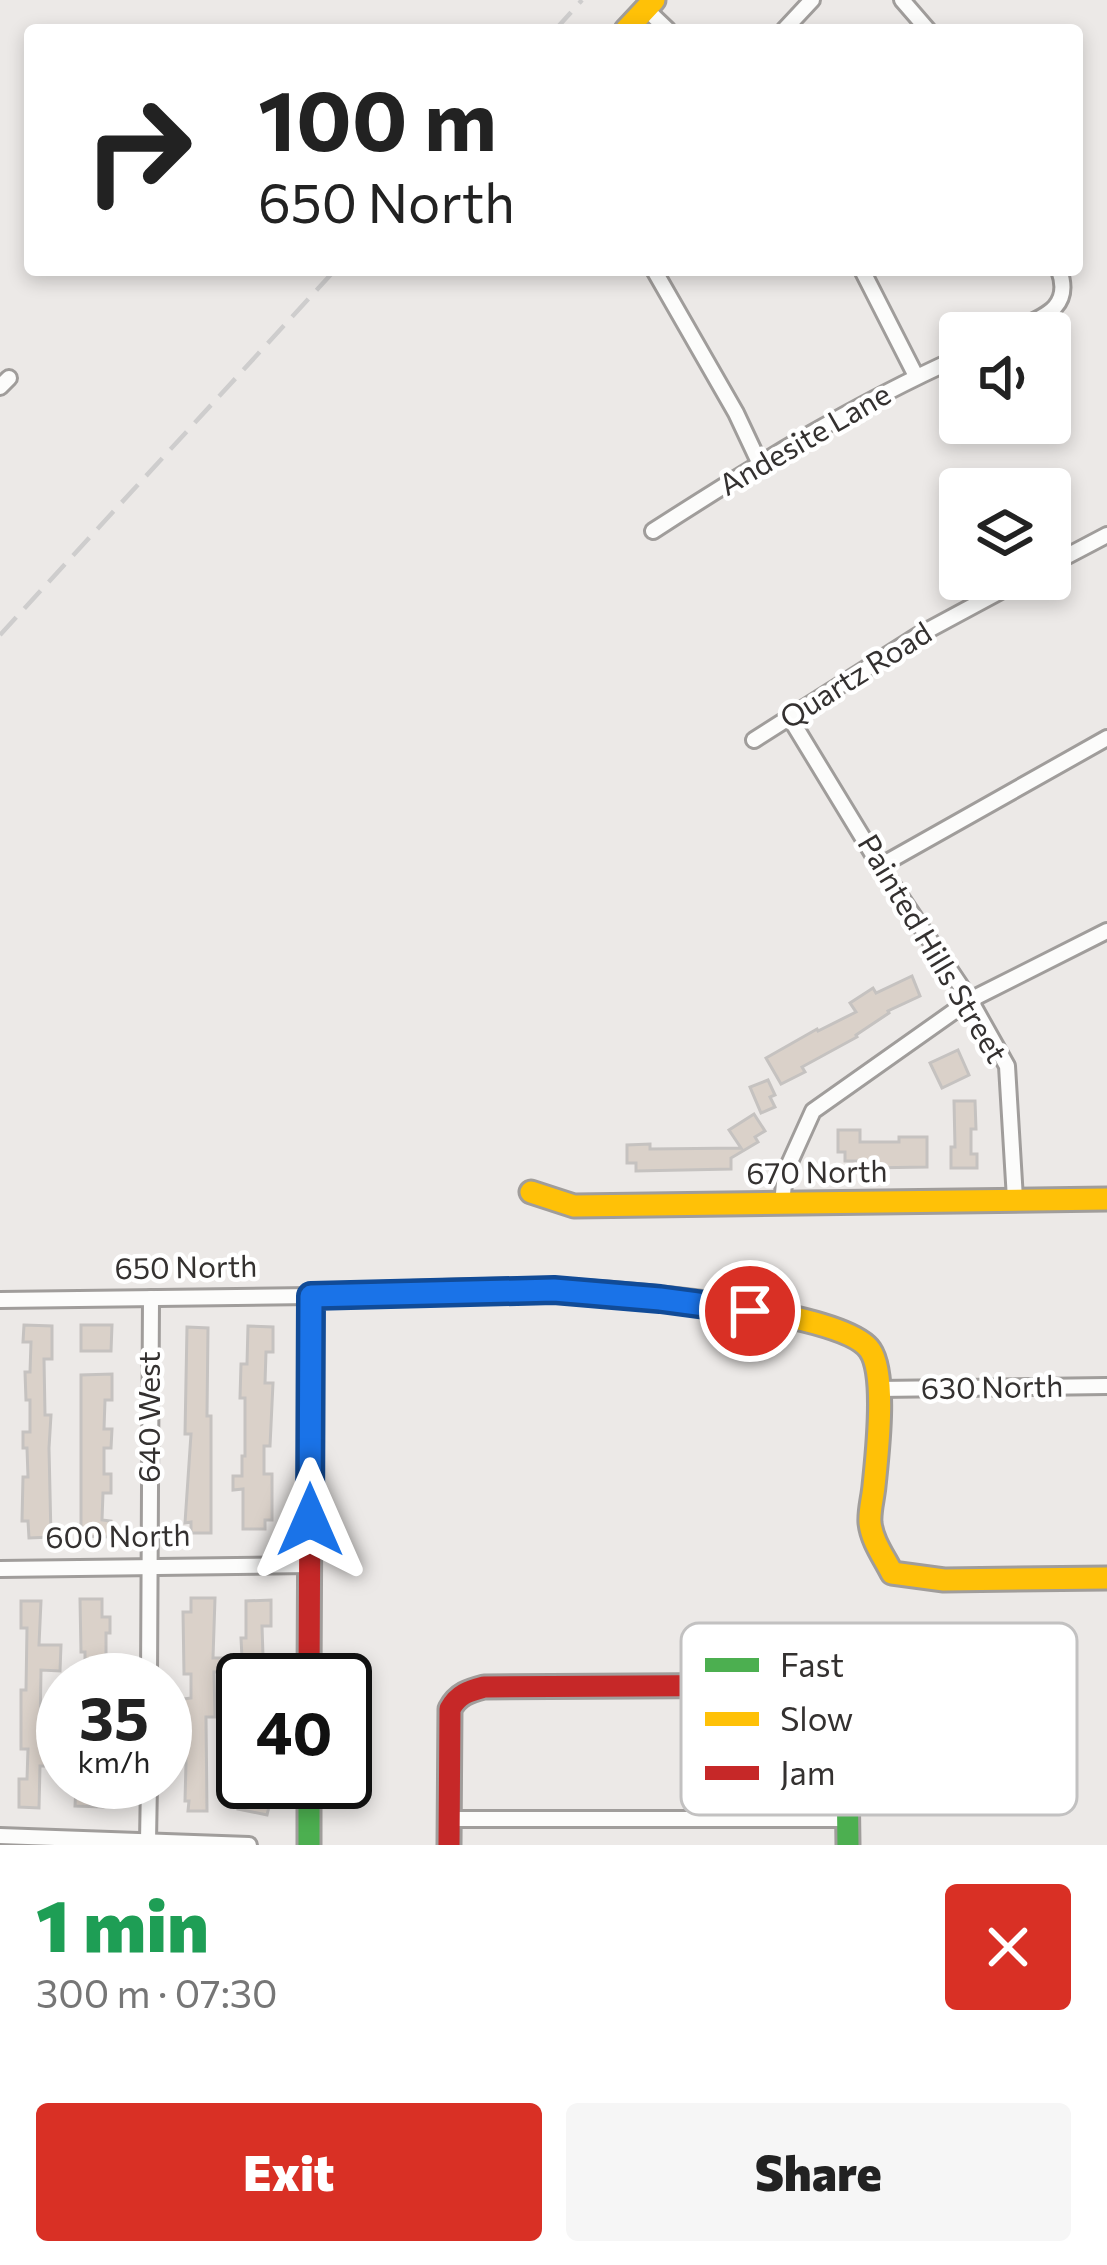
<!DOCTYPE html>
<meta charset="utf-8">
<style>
body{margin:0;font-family:Commissioner,sans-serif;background:#f6f6f6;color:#222;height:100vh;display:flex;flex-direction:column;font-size:45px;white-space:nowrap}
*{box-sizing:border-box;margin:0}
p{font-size:39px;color:#767676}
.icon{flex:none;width:66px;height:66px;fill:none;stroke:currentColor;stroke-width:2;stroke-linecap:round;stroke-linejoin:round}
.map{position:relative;height:1845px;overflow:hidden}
.sheet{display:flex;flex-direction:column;background:#fff;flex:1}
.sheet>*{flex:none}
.banner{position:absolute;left:24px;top:24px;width:1059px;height:252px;border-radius:12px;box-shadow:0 6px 18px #0003;background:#fff;color:#222;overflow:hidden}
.controls{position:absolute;left:939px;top:312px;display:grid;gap:24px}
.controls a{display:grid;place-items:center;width:132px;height:132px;border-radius:12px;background:#fff;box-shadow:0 6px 18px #0003;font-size:60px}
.speed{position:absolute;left:36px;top:1653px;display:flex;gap:24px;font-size:60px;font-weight:700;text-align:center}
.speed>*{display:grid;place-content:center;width:156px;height:156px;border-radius:50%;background:#fff;box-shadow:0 6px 18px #0003;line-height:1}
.speed small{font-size:30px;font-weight:400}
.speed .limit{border:6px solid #111;border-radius:18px;background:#fff;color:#111}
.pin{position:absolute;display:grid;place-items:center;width:102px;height:102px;color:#fff;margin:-51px;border:6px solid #fff;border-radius:50%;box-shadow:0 3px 12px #0007}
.me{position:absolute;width:132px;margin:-66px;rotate:0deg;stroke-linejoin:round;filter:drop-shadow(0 0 9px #0008)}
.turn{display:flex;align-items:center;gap:42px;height:252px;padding:0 36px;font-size:54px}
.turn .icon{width:156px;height:156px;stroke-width:2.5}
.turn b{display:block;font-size:84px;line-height:102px}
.round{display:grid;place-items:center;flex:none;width:126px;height:126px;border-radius:12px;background:#f6f6f6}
.summary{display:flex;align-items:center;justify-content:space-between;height:204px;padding:0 36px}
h1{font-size:72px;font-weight:800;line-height:90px;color:#1e9e55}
.button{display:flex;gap:24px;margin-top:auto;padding:24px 36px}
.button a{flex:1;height:138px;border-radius:12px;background:#d93025;color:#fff;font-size:48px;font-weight:800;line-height:138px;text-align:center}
.button a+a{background:#f6f6f6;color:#222}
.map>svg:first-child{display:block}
</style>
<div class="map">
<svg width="1107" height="1845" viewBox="0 0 1107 1845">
<rect width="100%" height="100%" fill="#ece9e7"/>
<g fill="#dad1c9" stroke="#c5c2c0" stroke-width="3">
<path d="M 912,976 L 920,996 L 888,1011 L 889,1013 L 856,1035 L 857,1037 L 802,1067 L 805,1072 L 781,1084 L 766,1058 L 817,1029 L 818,1031 L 856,1012 L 850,1003 L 873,988 L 876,993 Z"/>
<path d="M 958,1050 L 969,1075 L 942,1088 L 930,1063 Z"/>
<path d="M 768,1080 L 775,1095 L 770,1097 L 775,1107 L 761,1113 L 750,1087 Z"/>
<path d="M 954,1101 L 975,1101 L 976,1129 L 971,1129 L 971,1154 L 977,1154 L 977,1168 L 951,1168 L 951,1147 L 955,1147 Z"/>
<path d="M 754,1114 L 765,1131 L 755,1137 L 758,1142 L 731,1158 L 731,1169 L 636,1171 L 636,1163 L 627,1163 L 627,1145 L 650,1144 L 650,1149 L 741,1148 L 729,1130 Z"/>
<path d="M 838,1130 L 860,1130 L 860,1142 L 899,1142 L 899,1137 L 927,1137 L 927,1167 L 868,1168 L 868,1161 L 845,1161 L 845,1152 L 838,1152 Z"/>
<path d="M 24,1325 L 52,1326 L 52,1359 L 44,1359 L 45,1415 L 51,1415 L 49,1448 L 51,1537 L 29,1538 L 28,1521 L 22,1521 L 23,1477 L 28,1477 L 27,1448 L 23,1448 L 23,1432 L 30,1432 L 30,1400 L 26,1400 L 25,1372 L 30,1372 L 31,1342 L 23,1342 Z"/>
<path d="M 81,1325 L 112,1325 L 111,1351 L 81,1351 Z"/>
<path d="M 248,1326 L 273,1327 L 273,1352 L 266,1352 L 265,1383 L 273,1383 L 270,1446 L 264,1446 L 264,1474 L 272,1474 L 272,1520 L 265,1520 L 265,1529 L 243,1529 L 243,1489 L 233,1490 L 233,1476 L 242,1476 L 242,1456 L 245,1456 L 245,1398 L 240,1398 L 241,1364 L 247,1364 Z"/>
<path d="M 187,1327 L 208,1328 L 207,1416 L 211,1416 L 211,1533 L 191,1533 L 191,1522 L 185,1523 L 191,1434 L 185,1434 Z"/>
<path d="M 112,1374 L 112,1400 L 105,1400 L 104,1429 L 112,1429 L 111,1448 L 104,1448 L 104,1474 L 111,1474 L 111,1493 L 103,1493 L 102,1520 L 111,1521 L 110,1537 L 81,1536 L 81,1375 Z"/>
<path d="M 191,1598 L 215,1598 L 213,1658 L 242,1658 L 241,1638 L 246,1638 L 246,1601 L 271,1600 L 271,1626 L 262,1626 L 263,1656 L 271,1656 L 271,1671 L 214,1672 L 215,1717 L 206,1717 L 207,1811 L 188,1811 L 189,1801 L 185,1801 L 186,1763 L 183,1699 L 191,1698 L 191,1674 L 184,1674 L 183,1612 L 191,1612 Z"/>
<path d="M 80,1599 L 102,1599 L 102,1617 L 110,1617 L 110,1633 L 106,1633 L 106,1672 L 85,1671 L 85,1652 L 81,1652 Z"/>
<path d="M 21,1601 L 41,1601 L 39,1645 L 61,1645 L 60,1671 L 41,1670 L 40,1733 L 50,1733 L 50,1766 L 40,1766 L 39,1808 L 19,1807 L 19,1779 L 27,1779 L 28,1749 L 21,1749 L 21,1690 L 26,1690 L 27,1628 L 21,1628 Z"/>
<path d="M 244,1782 L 267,1782 L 264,1797 L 271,1798 L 267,1815 L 238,1809 Z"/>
<path d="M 76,1786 L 104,1787 L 103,1807 L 75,1806 Z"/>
</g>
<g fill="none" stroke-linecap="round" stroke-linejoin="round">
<g stroke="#a09d9b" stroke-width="20">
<g id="street">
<path d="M 902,0 L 928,30"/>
<path d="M 646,9 L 668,30"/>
<path d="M 784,30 L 812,0"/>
<path d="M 654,270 L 736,413 L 759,462"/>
<path d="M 862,270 L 916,376"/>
<path d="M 1008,333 C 1038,318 1074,311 1059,270"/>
<path d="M 0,387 L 9,378"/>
<path d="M 653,531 C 752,467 853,405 960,357"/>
<path d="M 1050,565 L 1107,535"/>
<path d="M 790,718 L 880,866 L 970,1000 L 1007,1066 L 1015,1199"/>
<path d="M 754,740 L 919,635 L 1023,579"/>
<path d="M 880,866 L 1107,738"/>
<path d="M 782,1204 L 785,1173 L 813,1111 L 970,1000 L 1107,931"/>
<path d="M 0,1300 L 311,1296"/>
<path d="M 878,1389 L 1107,1386"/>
<path d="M 0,1569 L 310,1565"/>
<path d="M 149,1680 L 151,1298"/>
<path d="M 449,1819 L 848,1819"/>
<path d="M 0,1836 L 249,1845"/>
<path d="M 148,1841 L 149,1782"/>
</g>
</g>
<g stroke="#a09d9b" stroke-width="27">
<g id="fast">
<path d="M 804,1685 L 831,1688 L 846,1701 L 848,1845"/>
<path d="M 309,1782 L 309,1845"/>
</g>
</g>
<g stroke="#a09d9b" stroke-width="27">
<g id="slow">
<path d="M 626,30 L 654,0"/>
<path d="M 531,1192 L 574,1206 L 1107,1199"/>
<path d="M 393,1293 C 445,1291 497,1289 549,1290 C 603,1291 842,1308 870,1350 C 887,1375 877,1456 874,1486 C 873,1498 869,1511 870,1523 C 872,1541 884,1557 892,1573 L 944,1580 L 1107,1578"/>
</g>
</g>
<g stroke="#a09d9b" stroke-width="27">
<g id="jam">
<path d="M 309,1680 L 311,1296 L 393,1293"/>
<path d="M 449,1845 L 450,1709 C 458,1694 469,1691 484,1687 L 804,1685"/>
</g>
</g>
<use href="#street" stroke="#fcfcfb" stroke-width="14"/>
<use href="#fast" stroke="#4caf50" stroke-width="21"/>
<use href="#slow" stroke="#ffc107" stroke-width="21"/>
<use href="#jam" stroke="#c62828" stroke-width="21"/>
<g stroke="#cecdcd" stroke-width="4.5" stroke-dasharray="24 12" stroke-linecap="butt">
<path d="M 555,30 L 582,0"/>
<path d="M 0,635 L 335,270"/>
</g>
</g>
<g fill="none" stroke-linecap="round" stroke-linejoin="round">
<g stroke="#114b97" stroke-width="30">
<path id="route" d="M 310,1520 L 311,1296 L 554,1290 L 660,1299 L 750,1311"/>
</g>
<use href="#route" stroke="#1a73e8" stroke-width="21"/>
</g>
<g text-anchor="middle" stroke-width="9" stroke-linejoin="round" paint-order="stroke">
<g font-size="30" fill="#343130" stroke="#fff">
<text transform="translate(805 440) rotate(-30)" y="10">Andesite Lane</text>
<text transform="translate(856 676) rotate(-32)" y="10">Quartz Road</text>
<text transform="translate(932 949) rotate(59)" y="10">Painted Hills Street</text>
<text transform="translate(817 1173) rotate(-1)" y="10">670 North</text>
<text transform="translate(186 1268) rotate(-1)" y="10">650 North</text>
<text transform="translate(992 1388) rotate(-1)" y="10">630 North</text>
<text transform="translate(150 1417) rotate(-90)" y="10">640 West</text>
<text transform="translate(118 1537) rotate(-1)" y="10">600 North</text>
</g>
</g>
<rect x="681" y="1623" width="396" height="192" rx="18" fill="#fff" stroke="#c2c1c1" stroke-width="3"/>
<rect x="705" y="1658" width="54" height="14" fill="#4caf50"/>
<rect x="705" y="1712" width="54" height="14" fill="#ffc107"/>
<rect x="705" y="1766" width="54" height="14" fill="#c62828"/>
<g font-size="33" fill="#343130">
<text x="780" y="1677">Fast</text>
<text x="780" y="1731">Slow</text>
<text x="780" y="1785">Jam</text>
</g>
</svg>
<div class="controls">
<a><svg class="icon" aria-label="sound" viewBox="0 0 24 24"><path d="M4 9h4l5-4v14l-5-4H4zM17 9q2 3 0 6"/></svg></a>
<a><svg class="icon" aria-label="layers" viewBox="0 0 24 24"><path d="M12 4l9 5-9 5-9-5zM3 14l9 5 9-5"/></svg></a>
</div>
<div class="speed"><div>35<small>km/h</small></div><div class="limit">40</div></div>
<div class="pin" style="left:750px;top:1311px;background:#d93025"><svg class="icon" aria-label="arrive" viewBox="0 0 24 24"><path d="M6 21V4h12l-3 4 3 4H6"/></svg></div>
<svg class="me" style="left:310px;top:1520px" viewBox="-20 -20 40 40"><path d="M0-17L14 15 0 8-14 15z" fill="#1a73e8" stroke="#fff" stroke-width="4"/></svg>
<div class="banner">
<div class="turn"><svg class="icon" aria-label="right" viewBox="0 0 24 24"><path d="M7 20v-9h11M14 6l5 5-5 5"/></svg><div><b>100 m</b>650 North</div></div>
</div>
</div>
<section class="sheet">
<div class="summary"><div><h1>1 min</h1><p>300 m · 07:30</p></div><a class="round" style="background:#d93025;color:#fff"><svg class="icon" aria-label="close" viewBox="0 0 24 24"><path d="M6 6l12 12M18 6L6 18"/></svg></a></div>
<div class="button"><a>Exit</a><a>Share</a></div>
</section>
